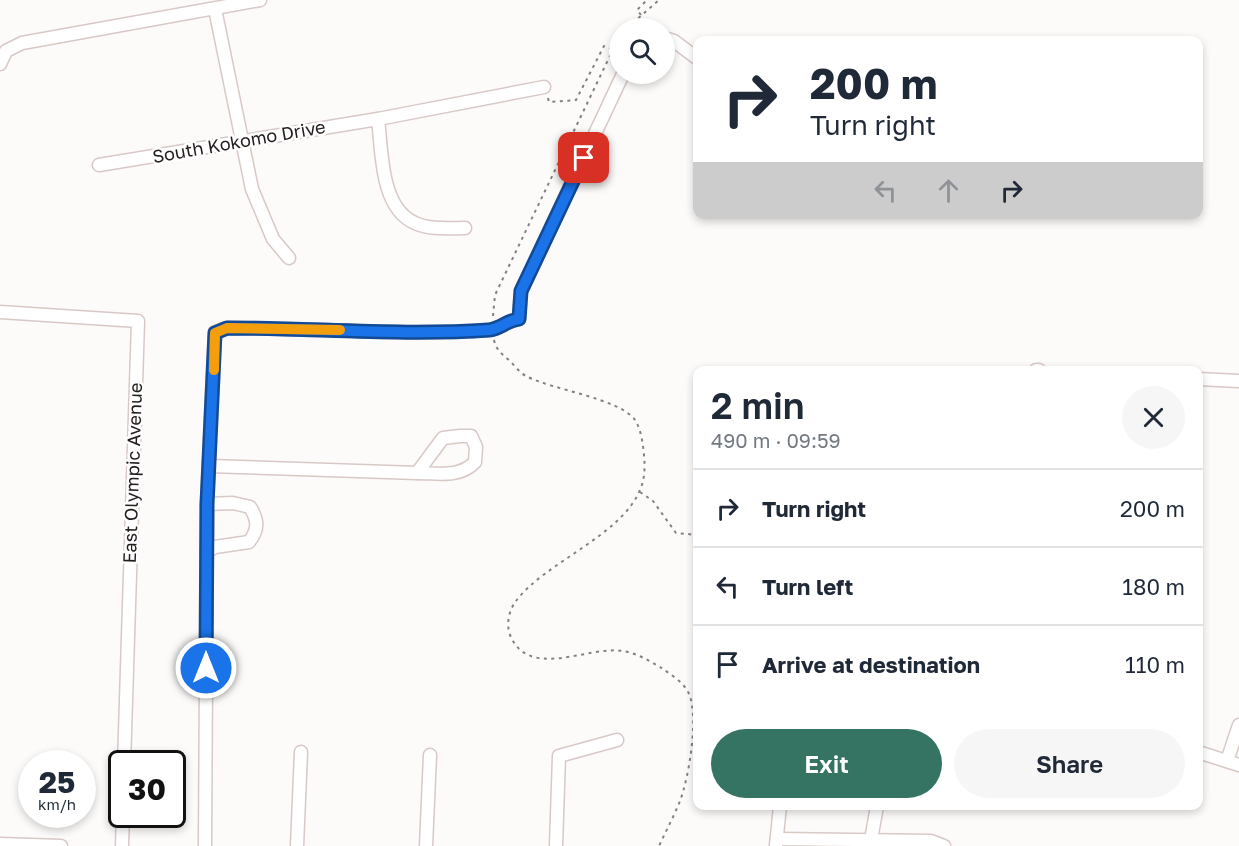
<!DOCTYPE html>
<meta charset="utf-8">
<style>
body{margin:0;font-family:"Golos Text",sans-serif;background:#f6f6f7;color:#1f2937;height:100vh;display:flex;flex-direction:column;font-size:22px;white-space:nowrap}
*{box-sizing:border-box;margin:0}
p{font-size:20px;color:#747a83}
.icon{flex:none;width:33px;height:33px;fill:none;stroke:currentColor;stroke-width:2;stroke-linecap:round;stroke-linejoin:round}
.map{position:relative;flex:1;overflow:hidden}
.side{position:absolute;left:693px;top:366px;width:510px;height:444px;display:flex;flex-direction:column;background:#fff;border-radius:12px;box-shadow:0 3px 9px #0003}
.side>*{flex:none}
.banner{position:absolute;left:693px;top:36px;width:510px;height:183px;border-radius:12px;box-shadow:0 3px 9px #0003;background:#fff;color:#1f2937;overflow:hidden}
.controls{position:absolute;left:609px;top:18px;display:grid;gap:12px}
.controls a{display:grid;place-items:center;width:66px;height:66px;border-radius:50%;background:#fff;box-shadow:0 3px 9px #0003;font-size:30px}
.speed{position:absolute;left:18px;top:750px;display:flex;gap:12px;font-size:30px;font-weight:700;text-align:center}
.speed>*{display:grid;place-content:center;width:78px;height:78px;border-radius:50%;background:#fff;box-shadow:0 3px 9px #0003;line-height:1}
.speed small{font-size:15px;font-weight:400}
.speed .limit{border:3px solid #111;border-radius:9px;background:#fff;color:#111}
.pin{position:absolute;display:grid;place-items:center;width:51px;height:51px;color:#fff;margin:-26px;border-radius:12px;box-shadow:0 3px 9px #0006}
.me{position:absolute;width:66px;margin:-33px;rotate:0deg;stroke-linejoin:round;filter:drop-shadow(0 0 4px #0008)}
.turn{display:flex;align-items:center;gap:21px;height:126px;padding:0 18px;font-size:27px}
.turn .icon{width:78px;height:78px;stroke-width:2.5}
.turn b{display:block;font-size:42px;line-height:51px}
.lanes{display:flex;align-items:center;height:57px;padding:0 18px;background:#0003;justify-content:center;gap:30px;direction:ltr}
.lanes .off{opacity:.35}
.round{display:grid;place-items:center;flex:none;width:63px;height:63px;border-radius:32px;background:#f6f6f7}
.headline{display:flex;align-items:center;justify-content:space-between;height:102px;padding:0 18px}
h1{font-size:36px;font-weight:600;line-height:45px}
.cta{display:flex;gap:12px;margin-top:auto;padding:12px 18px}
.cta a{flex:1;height:69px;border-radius:36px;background:#357463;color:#fff;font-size:24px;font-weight:600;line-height:69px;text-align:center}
.cta a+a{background:#f6f6f7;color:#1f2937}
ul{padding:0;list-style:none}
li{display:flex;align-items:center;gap:18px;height:78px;padding:0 18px;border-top:2px solid #e0e1e3}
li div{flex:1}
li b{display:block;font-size:22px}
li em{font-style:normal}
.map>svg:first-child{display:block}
</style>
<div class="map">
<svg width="1239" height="846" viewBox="0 0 1239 846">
<rect width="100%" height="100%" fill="#fdfafa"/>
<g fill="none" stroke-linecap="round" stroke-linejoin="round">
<g stroke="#d8c9c7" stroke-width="15">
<g id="minor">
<path d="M 215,9 L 252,189 L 273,239 L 289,258"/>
<path d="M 664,38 L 674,41 L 698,59"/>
<path d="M 0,64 L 6,51 L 22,43 L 260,0"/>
<path d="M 378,119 C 382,151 380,208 415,223 C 430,230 449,228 465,228"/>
<path d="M 99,165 L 378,119 L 544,87"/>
<path d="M 0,312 L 138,321 L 124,764"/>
<path d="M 1036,370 L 1039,370"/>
<path d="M 1198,379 L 1239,381"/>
<path d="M 460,436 L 471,436 L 476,447 L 475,462 C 460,478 438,473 417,473 L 443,438 Z"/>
<path d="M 209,466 L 417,473"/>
<path d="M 207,552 L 215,547 L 249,542 C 259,529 258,520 250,507 L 233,503 L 207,504"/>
<path d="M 1198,752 L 1239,765"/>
<path d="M 1227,761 L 1239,725"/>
<path d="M 777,839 L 931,841 L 944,846"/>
<path d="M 871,840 L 877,806"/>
<path d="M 0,844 L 61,846"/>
<path d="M 776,845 L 780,806"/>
<path d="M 122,846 L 123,814"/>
<path d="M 205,846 L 207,504 L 215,332 L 227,328 C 314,328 402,336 489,330 C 500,329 508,320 519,319 L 521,291 L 623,74"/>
<path d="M 297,846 L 301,752"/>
<path d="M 426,846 L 430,755"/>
<path d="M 556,846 L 559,756 L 617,740"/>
</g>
</g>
<g stroke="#868181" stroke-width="2" stroke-dasharray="3 4.5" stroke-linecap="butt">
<path d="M 641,15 L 637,10 L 647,0"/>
<path d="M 627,28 L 659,0"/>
<path d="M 548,98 L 549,102 L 576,100 L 604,46 L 611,49"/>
<path d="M 493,316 L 495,295 L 620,35"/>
<path d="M 494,340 C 496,350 502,354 510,361 C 515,366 520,373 526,376 C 552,390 619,398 635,420 C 641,429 643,444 644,455 C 645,468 645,478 640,490 C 621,536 544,563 516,601 C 509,610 506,624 510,635 C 529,681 589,645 623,651 C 636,653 648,660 660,667 C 670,674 684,682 689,694 C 699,717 689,777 680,801 C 674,816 666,831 659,846"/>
<path d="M 640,492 L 653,501 L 676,533 L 698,535"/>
</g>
<use href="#minor" stroke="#fff" stroke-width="12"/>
</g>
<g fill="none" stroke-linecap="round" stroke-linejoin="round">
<g stroke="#114b97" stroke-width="15">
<path id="route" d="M 206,668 L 207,504 L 215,333 L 227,328 C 314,328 402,336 489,330 C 500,329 508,320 519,319 L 521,291 L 584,158"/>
</g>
<use href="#route" stroke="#1a73e8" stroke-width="10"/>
<path stroke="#f59e0b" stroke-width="10" d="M 214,370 L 215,333 L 227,328 L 340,330"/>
</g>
<g text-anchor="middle" stroke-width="5" stroke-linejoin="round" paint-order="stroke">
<g font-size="18" fill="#221c1c" stroke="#fff">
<text transform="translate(239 142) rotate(-10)" y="6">South Kokomo Drive</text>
<text transform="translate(133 473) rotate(-88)" y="6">East Olympic Avenue</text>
</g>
</g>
</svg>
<div class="controls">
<a><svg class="icon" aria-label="search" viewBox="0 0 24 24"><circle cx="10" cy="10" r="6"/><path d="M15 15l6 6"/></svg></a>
</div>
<div class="speed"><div>25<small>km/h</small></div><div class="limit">30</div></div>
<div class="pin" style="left:584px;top:158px;background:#d93025"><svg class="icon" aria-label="arrive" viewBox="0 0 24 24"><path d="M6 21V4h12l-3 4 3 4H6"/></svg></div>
<svg class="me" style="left:206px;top:668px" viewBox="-20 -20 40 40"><circle r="17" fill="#1a73e8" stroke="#fff" stroke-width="3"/><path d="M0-11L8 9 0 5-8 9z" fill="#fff"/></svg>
<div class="banner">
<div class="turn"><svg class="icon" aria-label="right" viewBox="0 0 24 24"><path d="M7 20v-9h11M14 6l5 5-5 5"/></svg><div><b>200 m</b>Turn right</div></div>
<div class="lanes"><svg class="icon off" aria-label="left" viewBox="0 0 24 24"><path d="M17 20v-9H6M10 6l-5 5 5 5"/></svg><svg class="icon off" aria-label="ahead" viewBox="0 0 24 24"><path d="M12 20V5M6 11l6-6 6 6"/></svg><svg class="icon" aria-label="right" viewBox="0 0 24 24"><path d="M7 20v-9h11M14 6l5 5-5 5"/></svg></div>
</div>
<section class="side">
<div class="headline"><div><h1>2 min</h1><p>490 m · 09:59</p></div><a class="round"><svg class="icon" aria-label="close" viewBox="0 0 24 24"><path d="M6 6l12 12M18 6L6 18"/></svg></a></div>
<ul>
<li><svg class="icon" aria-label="right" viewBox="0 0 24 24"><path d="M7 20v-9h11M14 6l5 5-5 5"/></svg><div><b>Turn right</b></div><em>200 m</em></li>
<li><svg class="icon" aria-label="left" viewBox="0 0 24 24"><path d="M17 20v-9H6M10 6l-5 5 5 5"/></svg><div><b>Turn left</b></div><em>180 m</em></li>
<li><svg class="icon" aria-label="arrive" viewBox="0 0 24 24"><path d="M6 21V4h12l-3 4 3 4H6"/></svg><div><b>Arrive at destination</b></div><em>110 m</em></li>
</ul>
<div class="cta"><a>Exit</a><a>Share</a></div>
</section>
</div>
